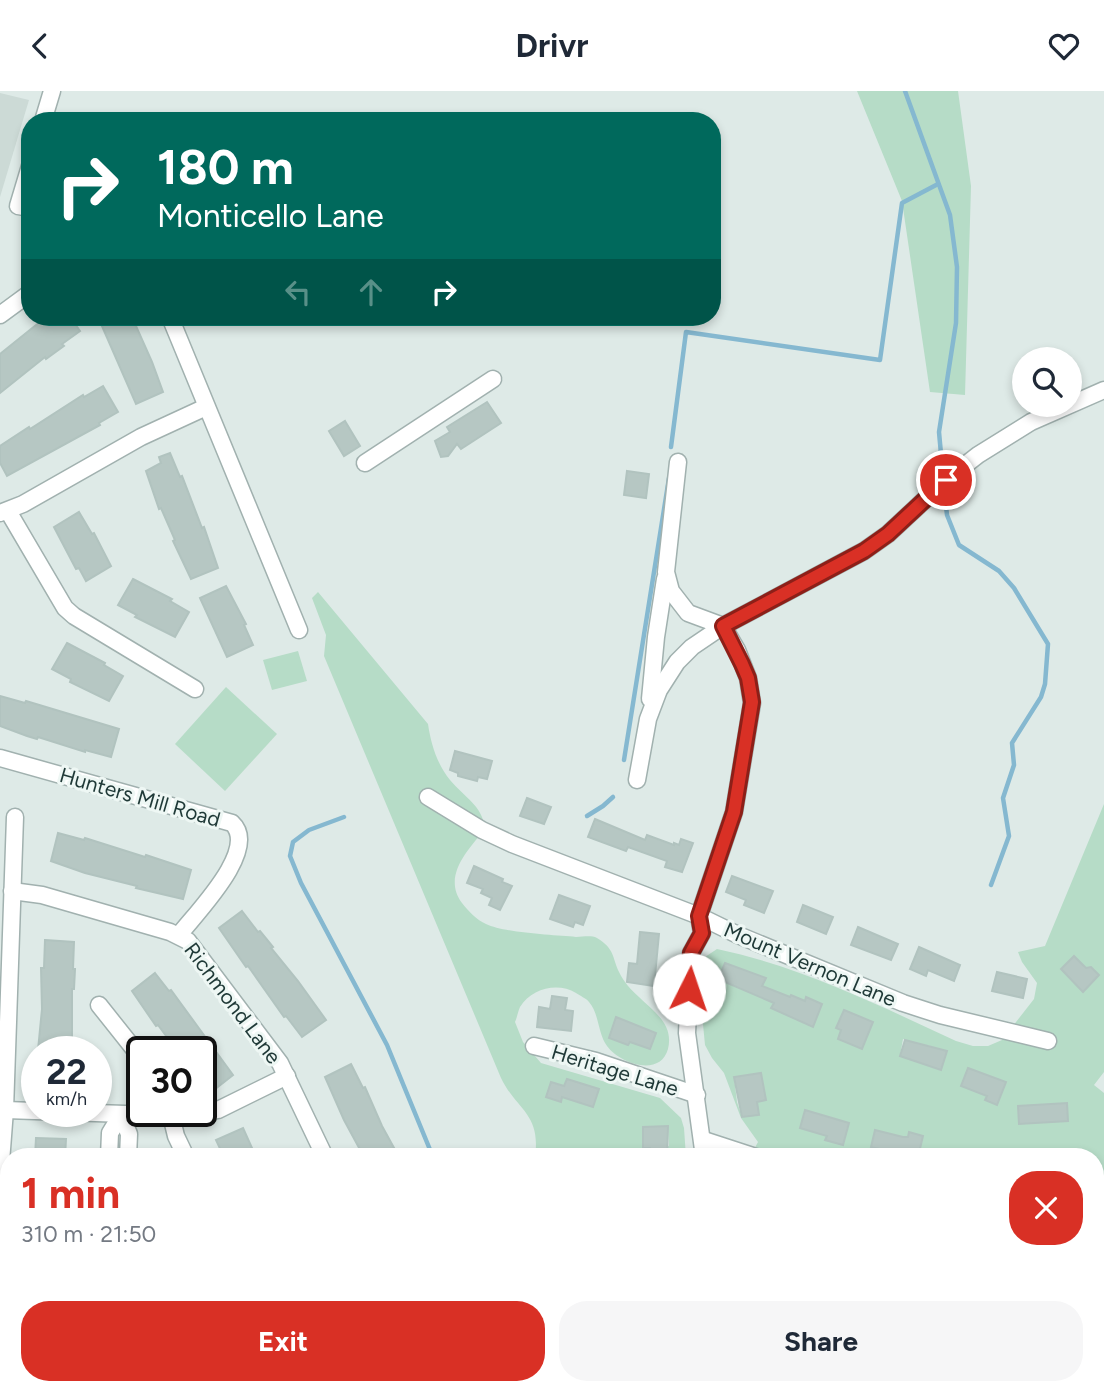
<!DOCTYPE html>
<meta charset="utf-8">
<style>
body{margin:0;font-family:Figtree,sans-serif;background:#f6f6f7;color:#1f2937;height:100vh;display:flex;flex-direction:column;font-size:26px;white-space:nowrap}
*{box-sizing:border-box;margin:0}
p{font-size:23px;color:#747a83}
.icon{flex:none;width:38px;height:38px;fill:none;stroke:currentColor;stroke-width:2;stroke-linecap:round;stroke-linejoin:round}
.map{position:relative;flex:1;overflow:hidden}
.sheet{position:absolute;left:0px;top:1057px;width:1104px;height:247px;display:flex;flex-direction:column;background:#fff;border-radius:28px 28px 0 0;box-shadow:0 4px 10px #0003}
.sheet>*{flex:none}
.top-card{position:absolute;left:21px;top:21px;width:700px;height:214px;border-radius:28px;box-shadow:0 4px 10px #0003;background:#00695c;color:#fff;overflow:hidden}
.buttons{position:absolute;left:1012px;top:256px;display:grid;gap:14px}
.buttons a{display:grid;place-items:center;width:70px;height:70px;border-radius:50%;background:#fff;box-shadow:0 4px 10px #0003;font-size:35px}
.speed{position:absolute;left:21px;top:945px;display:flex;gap:14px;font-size:35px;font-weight:700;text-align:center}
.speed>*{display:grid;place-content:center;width:91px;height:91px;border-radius:50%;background:#fff;box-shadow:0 4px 10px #0003;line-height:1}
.speed small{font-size:18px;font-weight:400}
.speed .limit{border:4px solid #111;border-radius:10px;background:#fff;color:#111}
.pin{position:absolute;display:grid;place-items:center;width:60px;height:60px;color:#fff;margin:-30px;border:4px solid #fff;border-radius:50%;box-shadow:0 2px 7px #0007}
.me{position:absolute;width:77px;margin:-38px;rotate:4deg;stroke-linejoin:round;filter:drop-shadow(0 0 5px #0008)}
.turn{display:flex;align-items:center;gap:24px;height:147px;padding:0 21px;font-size:32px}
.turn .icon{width:91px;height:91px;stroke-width:2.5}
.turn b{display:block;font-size:49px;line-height:60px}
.lanes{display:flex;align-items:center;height:66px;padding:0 21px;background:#0003;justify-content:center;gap:35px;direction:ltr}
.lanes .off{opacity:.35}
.round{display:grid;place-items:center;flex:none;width:74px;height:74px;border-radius:28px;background:#f6f6f7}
.overview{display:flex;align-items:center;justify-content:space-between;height:119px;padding:0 21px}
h1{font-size:42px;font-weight:700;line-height:52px;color:#d93025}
.button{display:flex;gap:14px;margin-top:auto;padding:14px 21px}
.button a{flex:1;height:80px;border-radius:28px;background:#d93025;color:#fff;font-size:28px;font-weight:700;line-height:80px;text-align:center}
.button a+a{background:#f6f6f7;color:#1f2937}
header{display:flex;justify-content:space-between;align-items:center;height:91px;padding:0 21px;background:#fff;font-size:32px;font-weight:700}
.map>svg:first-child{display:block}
.built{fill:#ccdad6}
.green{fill:#b6dcc7;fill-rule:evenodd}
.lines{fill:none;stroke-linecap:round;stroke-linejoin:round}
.stream{stroke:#85b8d0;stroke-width:4.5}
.building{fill:#b6c7c3;stroke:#b1c3bf;stroke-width:2}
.minor-casing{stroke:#a1b1af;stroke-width:19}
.minor{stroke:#fff;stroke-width:16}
.route-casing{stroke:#8d1f18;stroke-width:18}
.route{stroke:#d93025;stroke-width:12}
.labels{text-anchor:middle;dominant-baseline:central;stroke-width:6;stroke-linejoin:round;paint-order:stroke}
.street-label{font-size:21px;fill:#1f3937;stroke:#eef7f4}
</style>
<header><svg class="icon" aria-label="back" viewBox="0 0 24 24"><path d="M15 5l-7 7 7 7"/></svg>Drivr<svg class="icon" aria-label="heart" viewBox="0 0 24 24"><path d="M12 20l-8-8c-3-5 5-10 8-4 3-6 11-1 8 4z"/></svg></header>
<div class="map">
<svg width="1104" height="1303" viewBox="0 0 1104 1303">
<rect width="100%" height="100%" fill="#deeae7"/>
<!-- built -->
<polygon class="built" points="0,2 29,9 0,106"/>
<!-- green -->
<g class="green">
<polygon points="857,0 958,0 971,95 965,304 930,301 902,110"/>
<path d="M 318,501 L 428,633 C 431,653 437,673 450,689 C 464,706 483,715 485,738 C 468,759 442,785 462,812 C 468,820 477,829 486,833 C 505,842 554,844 576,846 C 583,846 591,844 597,847 C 615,858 612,866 619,881 C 624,891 631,899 639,906 C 654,921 674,933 668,958 C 660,987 619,972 607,955 C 598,943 599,922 589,911 C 586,907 580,905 576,902 C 558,891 532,897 520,916 C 518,920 517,927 515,931 L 523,951 L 541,972 L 660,1007 L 681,1027 L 684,1037 L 686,1066 L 667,1066 L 665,1056 L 669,1055 L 668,1035 L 643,1036 L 643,1056 L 650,1057 L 650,1066 L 535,1066 C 541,1022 517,1020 501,987 L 324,565 L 326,544 L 312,507 ZM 617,926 L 656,942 L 650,958 L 630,951 L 628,954 L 609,947 ZM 567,988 L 599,998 L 592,1016 L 562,1006 L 560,1011 L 546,1006 L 551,991 L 564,995 Z"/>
<polygon points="298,560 307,590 272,599 263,569"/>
<polygon points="226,596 277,643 225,700 175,653"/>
<path d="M 1104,713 L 1104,981 L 1094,994 L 1104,1002 L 1104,1122 L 1096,1122 L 1096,1066 L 998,1066 L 998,1063 L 992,1062 L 991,1066 L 918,1066 L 923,1046 L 909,1041 L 908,1046 L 903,1046 L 898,1066 C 885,1066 872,1066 859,1066 C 841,1065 821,1053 805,1066 L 750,1066 L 758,1051 L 741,1027 L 724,982 L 712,967 L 705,954 L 698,881 L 702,868 L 717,858 C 802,876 878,914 956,950 L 973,955 L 988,955 L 1002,949 L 1034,908 L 1037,892 L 1022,871 L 1018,861 L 1045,855 ZM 778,902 L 790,906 L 791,904 L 805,910 L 807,907 L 822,913 L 813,935 L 772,917 ZM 903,948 L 919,953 L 925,958 L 927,954 L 946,960 L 940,979 L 900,965 ZM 968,977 L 1006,991 L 996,1013 L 985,1009 L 989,999 L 962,995 ZM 734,986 L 766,1009 L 757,1011 L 759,1024 L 742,1026 L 737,1011 ZM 805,1019 L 849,1032 L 843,1054 L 826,1049 L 827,1045 L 800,1037 Z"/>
</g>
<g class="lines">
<!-- stream -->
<g class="stream">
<polyline points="905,0 950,124 957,176 956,232 939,341 943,385"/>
<polyline points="671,356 686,241 880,269 902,112 938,93"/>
<polyline points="944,397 947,424 959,454 999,480 1014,497 1048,553 1045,593 1041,606 1012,652 1014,674 1003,707 1009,745 991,794"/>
<polyline points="624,669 669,387"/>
<polyline points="587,725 603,715 613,706"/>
<polyline points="344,726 309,739 293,751 290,765 301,792 387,954 433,1066"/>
</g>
</g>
<!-- building -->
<g class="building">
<polygon points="46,226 70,226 80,240 62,253 64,255 46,268 45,266 0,302 0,263"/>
<polygon points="98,226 132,226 152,271 163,301 136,313"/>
<polygon points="103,295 118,321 99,332 100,334 7,385 0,372 0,355 29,336 30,338 83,304 84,306"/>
<polygon points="487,311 501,332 461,358 457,353 448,365 441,366 435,350 450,341 447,336"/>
<polygon points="345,330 360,355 344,365 329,340"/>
<polygon points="170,362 180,386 182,385 202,437 204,436 218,477 191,488 173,450 175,449 161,417 159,418 146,380 161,372 159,366"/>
<polygon points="627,380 649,383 646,407 624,404"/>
<polygon points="79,421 92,443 94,442 111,475 86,490 79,477 76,478 54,436"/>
<polygon points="133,488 172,508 170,510 189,521 175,546 135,526 137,524 118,514"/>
<polygon points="226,495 246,533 244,534 253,554 227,566 200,507"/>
<polygon points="67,552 105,572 104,574 123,585 109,610 70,591 71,588 52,578"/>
<polygon points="0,605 25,612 26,610 119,638 111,666 85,659 85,661 38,646 37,648 27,645 0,635"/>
<polygon points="455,660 492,670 487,688 478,686 477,690 458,685 458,682 450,679"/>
<polygon points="527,707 551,716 544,733 520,725"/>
<polygon points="595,728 645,749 647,744 674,754 674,752 679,754 681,748 693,752 682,781 665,776 667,770 628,756 626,760 588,746"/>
<polygon points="58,742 84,749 85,747 145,766 146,764 191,779 183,808 136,797 137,795 85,782 51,770"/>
<polygon points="474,775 503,788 502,791 512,795 500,819 489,814 492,807 481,802 483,798 467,792"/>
<polygon points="732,785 773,800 764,822 744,814 746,809 726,801"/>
<polygon points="559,804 590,815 583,834 575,831 573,836 550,828"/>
<polygon points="803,814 833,826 826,843 797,831"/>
<polygon points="242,820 258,841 260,840 273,856 271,857 298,890 326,929 302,946 286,925 284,926 248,875 246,876 219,837"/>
<polygon points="858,836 898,853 891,869 851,854"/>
<polygon points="640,841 659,843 654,895 627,891 629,872 637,873"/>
<polygon points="45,849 74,851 73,878 75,878 74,898 72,898 72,961 38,959 42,918 41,877 44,877"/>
<polygon points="919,856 960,874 954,890 928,879 926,885 910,878"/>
<polygon points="1074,865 1086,877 1091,876 1099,884 1083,901 1061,878"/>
<polygon points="725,872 766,887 762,895 790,906 791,904 805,910 806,906 822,913 813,936 771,917 774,912 718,888"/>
<polygon points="997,881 1027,888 1023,907 992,900"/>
<polygon points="155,882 169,900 171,899 233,984 210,1002 201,990 201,961 178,961 158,934 156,935 132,900"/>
<polygon points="552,905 567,907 565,919 573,920 571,940 537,936 539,916 550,918"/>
<polygon points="844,919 873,931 862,958 838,948 841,939 836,937"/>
<polygon points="616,926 656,942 650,958 630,951 628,954 609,947"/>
<polygon points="905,949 947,960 941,979 900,965"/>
<polygon points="351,973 363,997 365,996 382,1035 399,1066 364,1066 344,1029 325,986"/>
<polygon points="968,977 1006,991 997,1014 985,1009 987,1005 961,995"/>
<polygon points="761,982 766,1009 757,1011 759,1024 742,1026 734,986"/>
<polygon points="567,988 599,998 593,1016 562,1006 561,1011 546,1006 551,991 564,995"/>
<polygon points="1067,1012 1068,1030 1019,1033 1018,1015"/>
<polygon points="805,1019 849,1032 843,1054 825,1049 827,1045 800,1037"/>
<polygon points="668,1035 667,1066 650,1066 650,1057 643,1057 643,1036"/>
<polygon points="243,1037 256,1066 224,1066 216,1049"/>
<polygon points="875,1039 903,1046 908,1046 909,1041 923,1045 918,1066 898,1066 899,1063 871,1056"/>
<polygon points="36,1047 66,1048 65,1066 35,1066"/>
</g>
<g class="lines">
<defs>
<g id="minor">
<polyline points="43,30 52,0"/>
<polyline points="30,75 18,115 30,117"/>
<polyline points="0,224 30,202"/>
<polyline points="170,226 299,539"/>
<polyline points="678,371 666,481 671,500 688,522 723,535"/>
<polyline points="365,372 493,288"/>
<polyline points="8,420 65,517 74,525 195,598"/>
<polyline points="0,422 23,413 141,346 206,316"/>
<polyline points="650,608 656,546 665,488"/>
<path d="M 0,667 L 232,732 C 260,758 196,822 179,844"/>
<polyline points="637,689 648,628 659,599 677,571 692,556 723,535 864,460 888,443 946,389 978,364 1031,331 1104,299"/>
<polyline points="428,706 482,739 512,753 699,825 738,844 903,912 940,924 1048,950"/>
<polyline points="12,800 42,804 170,841 188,850 280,972 325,1066"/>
<polyline points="99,914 142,968"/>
<polyline points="534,955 596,970 697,1004"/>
<polyline points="5,1019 186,1025 218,1019 287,985"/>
<polyline points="170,1020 176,1045 186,1066"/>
<polyline points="121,1024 129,1043 128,1066"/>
<polyline points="704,1049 756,1066"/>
<polyline points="109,1066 110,1042 121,1024"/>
<polyline points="704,1066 687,942 691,862 702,842 699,825 734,721 752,612 748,587 737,559 723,535"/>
<polyline points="0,1084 5,1019 15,726"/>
<polyline points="0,1147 9,1148"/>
<polyline points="1096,1211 1104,1206"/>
<polyline points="0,1254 9,1255"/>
<polyline points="299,1295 314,1301 348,1298"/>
<polyline points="665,1295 669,1303"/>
<polyline points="783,1295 819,1303"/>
<polyline points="109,1303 109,1295"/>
<polyline points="480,1303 481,1295"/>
<polyline points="505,1303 507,1295"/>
<polyline points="899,1303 933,1295"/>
</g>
</defs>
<!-- minor casing -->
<use href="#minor" class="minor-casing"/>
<!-- minor -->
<use href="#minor" class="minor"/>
</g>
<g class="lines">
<defs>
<polyline id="route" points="689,898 691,862 702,842 699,825 734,721 752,611 748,587 742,573 723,535 864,460 888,443 946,389"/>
</defs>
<!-- route casing -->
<use href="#route" class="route-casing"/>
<!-- route -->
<use href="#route" class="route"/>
</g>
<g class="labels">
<!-- street labels -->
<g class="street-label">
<text transform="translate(140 706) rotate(16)">Hunters Mill Road</text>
<text transform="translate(810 873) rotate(23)">Mount Vernon Lane</text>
<text transform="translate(233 912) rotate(53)">Richmond Lane</text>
<text transform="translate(615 979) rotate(17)">Heritage Lane</text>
</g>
</g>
</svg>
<div class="buttons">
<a><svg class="icon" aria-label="search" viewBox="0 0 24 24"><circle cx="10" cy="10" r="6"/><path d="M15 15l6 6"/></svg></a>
</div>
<div class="speed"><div>22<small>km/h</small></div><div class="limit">30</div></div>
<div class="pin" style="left:946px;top:389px;background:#d93025"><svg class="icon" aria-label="arrive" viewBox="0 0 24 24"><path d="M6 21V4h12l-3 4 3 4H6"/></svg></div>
<svg class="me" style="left:689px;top:898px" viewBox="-20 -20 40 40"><circle r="19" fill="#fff"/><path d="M0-13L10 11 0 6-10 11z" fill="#d93025"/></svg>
<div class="top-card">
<div class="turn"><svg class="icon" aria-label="right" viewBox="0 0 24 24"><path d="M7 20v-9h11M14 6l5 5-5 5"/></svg><div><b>180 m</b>Monticello Lane</div></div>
<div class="lanes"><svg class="icon off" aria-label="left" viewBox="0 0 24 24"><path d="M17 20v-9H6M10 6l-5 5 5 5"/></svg><svg class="icon off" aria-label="ahead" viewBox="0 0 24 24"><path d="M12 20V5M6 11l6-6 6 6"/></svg><svg class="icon" aria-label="right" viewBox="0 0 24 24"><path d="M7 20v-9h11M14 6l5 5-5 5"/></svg></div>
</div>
<section class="sheet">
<div class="overview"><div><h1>1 min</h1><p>310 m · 21:50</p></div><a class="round" style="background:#d93025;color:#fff"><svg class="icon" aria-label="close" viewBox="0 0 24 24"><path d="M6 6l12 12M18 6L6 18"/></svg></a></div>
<div class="button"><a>Exit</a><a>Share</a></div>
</section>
</div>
